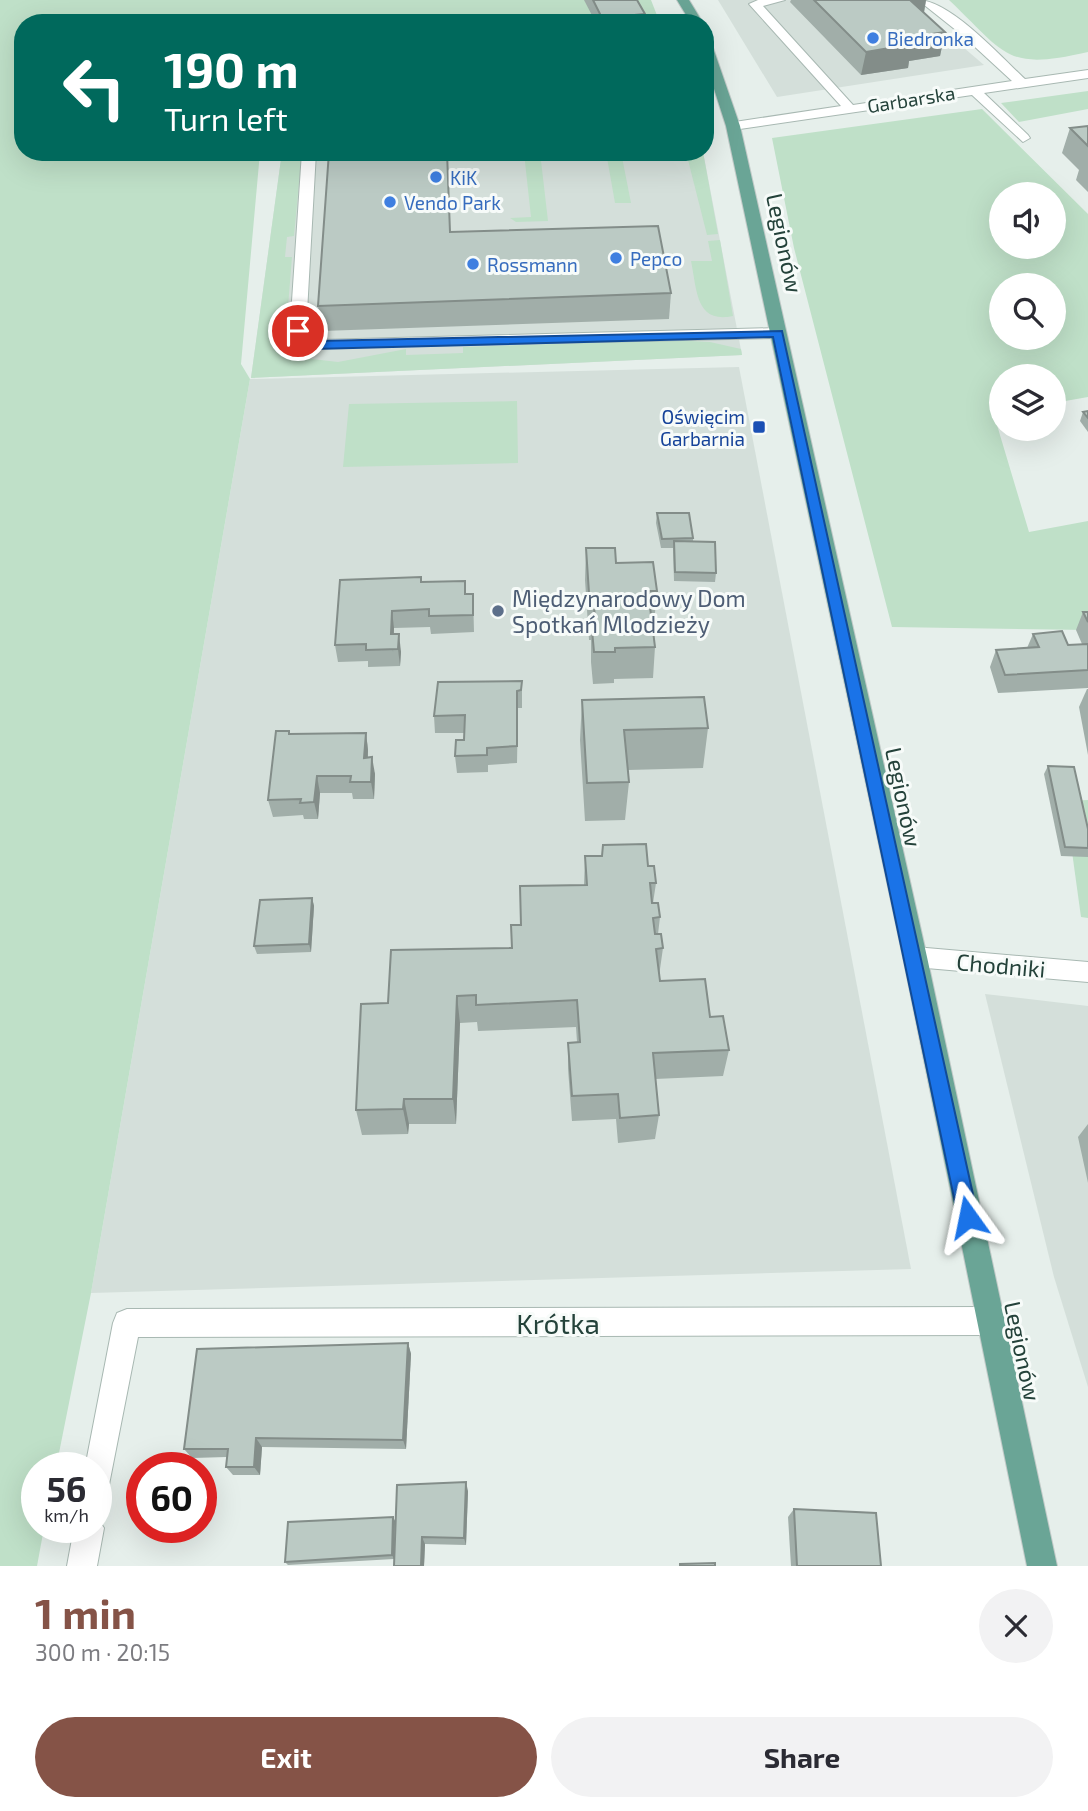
<!DOCTYPE html>
<meta charset="utf-8">
<style>
body{margin:0;font-family:"Exo 2",sans-serif;background:#f2f2f3;color:#2b2b33;height:100vh;display:flex;flex-direction:column;font-size:26px;white-space:nowrap}
*{box-sizing:border-box;margin:0}
p{font-size:23px;color:#7c7c81}
.icon{flex:none;width:38px;height:38px;fill:none;stroke:currentColor;stroke-width:2;stroke-linecap:round;stroke-linejoin:round}
.map{position:relative;height:1566px;overflow:hidden}
.details{display:flex;flex-direction:column;background:#fff;flex:1}
.details>*{flex:none}
.guide{position:absolute;left:14px;top:14px;width:700px;height:147px;border-radius:28px;box-shadow:0 7px 28px #0002;background:#00695c;color:#fff;overflow:hidden}
.controls{position:absolute;left:989px;top:182px;display:grid;gap:14px}
.controls a{display:grid;place-items:center;width:77px;height:77px;border-radius:50%;background:#fff;box-shadow:0 7px 28px #0002;font-size:35px}
.speed{position:absolute;left:21px;top:1452px;display:flex;gap:14px;font-size:35px;font-weight:700;text-align:center}
.speed>*{display:grid;place-content:center;width:91px;height:91px;border-radius:50%;background:#fff;box-shadow:0 7px 28px #0002;line-height:1}
.speed small{font-size:18px;font-weight:400}
.speed .limit{border:10px solid #d22;background:#fff;color:#111}
.pin{position:absolute;display:grid;place-items:center;width:60px;height:60px;color:#fff;margin:-30px;border:4px solid #fff;border-radius:50%;box-shadow:0 2px 7px #0007}
.me{position:absolute;width:77px;margin:-38px;rotate:348deg;stroke-linejoin:round;filter:drop-shadow(0 0 5px #0008)}
.turn{display:flex;align-items:center;gap:24px;height:147px;padding:0 35px;font-size:32px}
.turn .icon{width:91px;height:91px;stroke-width:2.5}
.turn b{display:block;font-size:49px;line-height:60px}
.round{display:grid;place-items:center;flex:none;width:74px;height:74px;border-radius:37px;background:#f2f2f3}
.summary{display:flex;align-items:center;justify-content:space-between;height:119px;padding:0 35px}
h1{font-size:42px;font-weight:700;line-height:52px;color:#855347}
.cta{display:flex;gap:14px;margin-top:auto;padding:14px 35px}
.cta a{flex:1;height:80px;border-radius:42px;background:#855347;color:#fff;font-size:28px;font-weight:700;line-height:80px;text-align:center}
.cta a+a{background:#f2f2f3;color:#2b2b33}
.map>svg:first-child{display:block}
.built{fill:#d4dfda}
.green{fill:#bfe0c8;fill-rule:evenodd}
.lines{fill:none;stroke-linecap:round;stroke-linejoin:round}
.minor-casing{stroke:#a8b8b2;stroke-width:2}
.major-casing{stroke:#c2cac8;stroke-width:2}
.minor{fill:#fff;fill-rule:evenodd}
.major{fill:#6aa596;fill-rule:evenodd}
.wall{fill:#a1aea9}
.shaded-wall{fill:#838d89}
.building{fill:#bbcac4;stroke:#838d89;stroke-width:2}
.route{fill:#1a73e8;stroke:#114b97;stroke-width:2}
.shop-dot{fill:#3f7fe0;stroke:#f7fbf9;stroke-width:2.5}
.transit-dot{fill:#1a4fb4;stroke:#f7fbf9;stroke-width:2.5}
.service-dot{fill:#5c6f8a;stroke:#f7fbf9;stroke-width:2.5}
.labels{text-anchor:middle;dominant-baseline:central;stroke-width:6;stroke-linejoin:round;paint-order:stroke}
.far-shop-label{font-size:19px;fill:#366cbe;stroke:#f7fbf9;text-anchor:start}
.far-street-label{font-size:19px;fill:#24423a;stroke:#f7fbf9}
.far-transit-label{font-size:19px;fill:#164399;stroke:#f7fbf9;text-anchor:end}
.street-label{font-size:23px;fill:#24423a;stroke:#f7fbf9}
.service-label{font-size:23px;fill:#4e5e75;stroke:#f7fbf9;text-anchor:start}
.near-street-label{font-size:28px;fill:#24423a;stroke:#f7fbf9}
</style>
<div class="map">
<svg width="1088" height="1566" viewBox="0 0 1088 1566">
<rect width="100%" height="100%" fill="#e6efeb"/>
<!-- built -->
<g class="built">
<polygon points="718,0 908,0 984,65 777,97"/>
<polygon points="282,152 703,152 742,355 251,378"/>
<polygon points="739,367 911,1269 91,1293 250,379"/>
<polygon points="985,994 1088,1006 1088,1387 1054,1277"/>
</g>
<!-- green -->
<g class="green">
<polygon points="0,0 651,0 660,23 23,23 23,152 260,152 241,364 250,379 91,1293 56,1468 37,1468 37,1528 44,1528 37,1566 0,1566"/>
<path d="M 949,0 L 1088,0 L 1088,52 C 1005,71 1007,55 949,0 Z"/>
<polygon points="1088,91 1088,109 1019,122 1001,103"/>
<path d="M 982,109 L 1088,214 L 1088,397 L 1054,403 L 1054,376 L 1001,376 L 1001,413 L 994,415 L 1029,532 L 1088,521 L 1088,630 L 892,627 L 794,248 L 772,138 ZM 1001,194 L 1054,194 L 1054,247 L 1001,247 ZM 1001,285 L 1054,285 L 1054,338 L 1001,338 Z"/>
<polygon points="282,152 302,152 294,236 287,237 285,257 292,257 288,307 281,332 290,349 312,359 338,362 406,349 406,355 463,353 463,347 671,340 710,342 741,349 742,355 251,378"/>
<polygon points="540,152 548,221 516,222 510,218 531,217 524,153 504,153"/>
<polygon points="606,152 621,152 631,203 615,203"/>
<polygon points="686,152 703,152 718,234 707,235"/>
<path d="M 720,240 L 733,316 C 695,324 697,289 691,261 L 712,261 L 708,241 Z"/>
<polygon points="517,401 518,463 343,467 349,404"/>
<polygon points="1088,800 1088,918 1081,917 1065,801"/>
</g>
<g class="lines">
<defs>
<g id="minor">
<path d="M 758,0 L 785,0 L 763,6 L 853,105 L 1012,81 L 962,35 L 918,0 C 950,0 1001,57 1025,79 L 1088,70 L 1088,78 L 984,93 L 1028,135 L 1030,138 L 1023,142 L 972,95 L 733,130 L 728,129 L 728,123 L 841,106 L 749,4 Z"/>
<polygon points="302,152 316,152 306,330 318,340 778,328 786,333 778,338 308,348 290,331"/>
<polygon points="915,947 1088,962 1088,982 915,967 907,964 903,957 907,950"/>
<polygon points="990,1307 1000,1311 1004,1321 1000,1331 990,1335 138,1337 106,1500 96,1505 96,1468 85,1468 113,1323 117,1313 127,1309"/>
<polygon points="96,1516 104,1528 97,1566 67,1566 74,1528 96,1528"/>
</g>
<g id="major">
<polygon points="677,0 689,0 703,23 691,23"/>
<polygon points="705,38 711,42 740,126 927,957 1057,1566 1027,1566 903,957 726,126 705,61"/>
</g>
</defs>
<!-- minor casing -->
<use href="#minor" class="minor-casing"/>
<!-- major casing -->
<use href="#major" class="major-casing"/>
<!-- minor -->
<use href="#minor" class="minor"/>
<!-- major -->
<use href="#major" class="major"/>
</g>
<!-- wall -->
<g class="wall">
<polygon points="584,0 637,0 645,14 644,23 596,23"/>
<polygon points="791,0 926,0 924,13 945,32 940,56 909,61 908,68 861,75 790,2"/>
<polygon points="1088,126 1088,192 1076,180 1079,170 1062,153 1070,128"/>
<polygon points="450,232 671,293 669,319 322,331 318,306"/>
<polygon points="1088,411 1088,432 1080,421 1083,412"/>
<polygon points="657,513 693,538 693,541 716,573 715,582 674,581 673,548 661,548 656,523"/>
<polygon points="586,548 616,563 657,591 654,623 652,623 655,647 653,678 614,679 614,683 593,684 591,662 591,640 589,640 585,580"/>
<polygon points="421,577 422,582 465,581 466,594 473,594 474,632 431,634 430,627 394,628 394,634 401,652 400,666 368,667 368,661 338,662 335,645"/>
<polygon points="1083,612 1088,612 1088,688 998,693 990,667 996,650 1027,648 1033,634 1068,645 1082,644 1076,630"/>
<polygon points="522,681 522,708 518,708 517,763 488,765 488,772 457,773 455,756 464,740 464,733 435,733 434,716"/>
<polygon points="1087,689 1088,689 1088,755 1079,707"/>
<polygon points="582,700 708,728 703,768 628,770 629,782 625,820 585,821 580,740"/>
<polygon points="289,731 290,734 366,733 368,750 368,758 375,774 374,799 353,799 352,793 320,793 318,819 304,819 303,815 273,817 268,800"/>
<polygon points="1048,766 1088,829 1088,857 1061,856 1044,774"/>
<polygon points="585,856 648,866 656,883 653,903 660,917 658,934 663,948 659,976 660,981 710,1017 729,1050 723,1076 655,1079 659,1115 655,1139 618,1143 616,1119 572,1121 568,1069 568,1043 577,1042 576,1027 478,1031 477,1022 460,1023 456,1124 409,1124 408,1134 362,1135 356,1110 388,1003 512,948 521,925 584,885"/>
<polygon points="312,898 314,906 311,952 257,954 254,946"/>
<polygon points="1088,1124 1088,1183 1078,1137"/>
<polygon points="408,1343 411,1354 406,1449 262,1447 260,1475 233,1475 226,1467 227,1457 192,1458 184,1449"/>
<polygon points="468,1491 466,1545 425,1544 424,1566 394,1566 394,1559 288,1565 285,1562 393,1517 395,1521 394,1552"/>
<polygon points="794,1509 881,1566 791,1566 788,1517"/>
</g>
<!-- shaded-wall -->
<g class="shaded-wall">
<polygon points="906,0 926,0 923,17"/>
<polygon points="645,14 644,23 602,23 602,18"/>
<polygon points="945,32 940,56 909,61 908,68 861,75 866,52 906,38"/>
<polygon points="392,611 394,628 393,652 391,634"/>
<polygon points="399,634 401,652 400,666 398,649"/>
<polygon points="366,733 368,750 367,775 364,758"/>
<polygon points="372,757 375,774 374,799 371,782"/>
<polygon points="317,776 320,793 318,819 314,802"/>
<polygon points="312,898 314,906 311,952 309,944"/>
<polygon points="457,996 460,1023 456,1124 453,1099"/>
<polygon points="404,1099 409,1124 408,1134 403,1109"/>
<polygon points="408,1343 411,1354 406,1449 403,1440"/>
<polygon points="256,1438 262,1447 260,1475 254,1467"/>
<polygon points="466,1482 468,1491 466,1545 464,1538"/>
<polygon points="393,1517 395,1521 394,1559 392,1555"/>
<polygon points="422,1537 425,1544 424,1566 421,1566"/>
</g>
<!-- building -->
<g class="building">
<polygon points="593,0 637,0 645,14 602,18"/>
<polygon points="814,0 910,0 945,32 906,38 913,44 866,52"/>
<polygon points="1088,126 1088,146 1070,128"/>
<polygon points="329,152 447,152 450,232 658,226 671,293 318,306"/>
<polygon points="1088,411 1088,418 1083,412"/>
<polygon points="657,513 689,513 693,538 662,539"/>
<polygon points="674,541 715,542 716,573 675,572"/>
<polygon points="586,548 615,548 616,563 653,562 657,591 648,591 655,647 615,648 615,652 594,652 592,630 597,630 594,608 590,608"/>
<polygon points="421,577 421,582 465,581 465,594 473,594 473,615 429,616 429,609 392,611 391,634 399,634 398,649 366,650 366,644 335,645 340,580"/>
<polygon points="1083,612 1088,612 1088,622"/>
<polygon points="1062,631 1068,645 1088,644 1088,670 1005,675 996,650 1039,647 1033,634"/>
<polygon points="522,681 521,690 517,691 517,746 487,748 487,755 455,756 456,740 464,740 465,715 434,716 438,682"/>
<polygon points="704,697 708,728 624,730 629,782 587,783 582,700"/>
<polygon points="276,731 289,731 289,734 366,733 364,758 372,757 371,782 350,782 351,776 317,776 314,802 300,803 301,799 268,800"/>
<polygon points="1048,766 1074,767 1088,829 1088,848 1065,847"/>
<polygon points="646,844 648,866 654,866 656,883 650,883 652,903 658,903 660,917 653,918 655,934 661,934 663,948 656,949 660,981 705,979 710,1017 723,1016 729,1050 653,1053 659,1115 620,1118 618,1094 572,1096 568,1043 580,1042 577,1000 476,1005 476,995 457,996 453,1099 404,1099 403,1109 356,1110 361,1004 388,1003 391,950 512,948 511,925 521,925 520,886 587,885 585,856 602,856 603,845"/>
<polygon points="312,898 309,944 254,946 260,900"/>
<polygon points="408,1343 403,1440 256,1438 254,1467 226,1467 228,1449 184,1449 197,1349"/>
<polygon points="466,1482 464,1538 422,1537 421,1566 394,1566 397,1485"/>
<polygon points="794,1509 876,1513 881,1566 797,1566"/>
<polygon points="393,1517 392,1555 285,1562 288,1522"/>
<polygon points="715,1563 715,1566 680,1566 680,1564"/>
</g>
<!-- route -->
<polygon class="route" points="294,328 302,328 317,341 782,331 978,1217 975,1224 968,1227 961,1224 958,1217 773,337 314,349 294,333"/>
<!-- markers -->
<g class="shop-dot">
<circle cx="873" cy="38" r="7"/>
<circle cx="436" cy="177" r="7"/>
<circle cx="390" cy="202" r="7"/>
<circle cx="616" cy="258" r="7"/>
<circle cx="473" cy="264" r="7"/>
</g>
<rect class="transit-dot" x="752" y="420" width="14" height="14" rx="3.5"/>
<circle class="service-dot" cx="498" cy="611" r="7"/>
<g class="labels">
<!-- far-shop labels -->
<g class="far-shop-label">
<text x="887" y="38">Biedronka</text>
<text x="450" y="177">KiK</text>
<text x="404" y="202">Vendo Park</text>
<text x="630" y="258">Pepco</text>
<text x="487" y="264">Rossmann</text>
</g>
<!-- far-street labels -->
<g class="far-street-label">
<text transform="translate(911 99) rotate(-9)">Garbarska</text>
</g>
<!-- far-transit labels -->
<g class="far-transit-label">
<text x="745" y="416">Oświęcim<tspan x="745" dy="22">Garbarnia</tspan></text>
</g>
<!-- street labels -->
<g class="street-label">
<text transform="translate(785 243) rotate(78)">Legionów</text>
<text transform="translate(904 797) rotate(78)">Legionów</text>
<text transform="translate(1001 965) rotate(5)">Chodniki</text>
<text transform="translate(1023 1351) rotate(78)">Legionów</text>
</g>
<!-- service labels -->
<g class="service-label">
<text x="512" y="598">Międzynarodowy Dom<tspan x="512" dy="26">Spotkań Mlodzieży</tspan></text>
</g>
<!-- near-street labels -->
<g class="near-street-label">
<text x="558" y="1323">Krótka</text>
</g>
</g>
</svg>
<div class="controls">
<a><svg class="icon" aria-label="sound" viewBox="0 0 24 24"><path d="M4 9h4l5-4v14l-5-4H4zM17 9q2 3 0 6"/></svg></a>
<a><svg class="icon" aria-label="search" viewBox="0 0 24 24"><circle cx="10" cy="10" r="6"/><path d="M15 15l6 6"/></svg></a>
<a><svg class="icon" aria-label="layers" viewBox="0 0 24 24"><path d="M12 4l9 5-9 5-9-5zM3 14l9 5 9-5"/></svg></a>
</div>
<div class="speed"><div>56<small>km/h</small></div><div class="limit">60</div></div>
<div class="pin" style="left:298px;top:331px;background:#d93025"><svg class="icon" aria-label="arrive" viewBox="0 0 24 24"><path d="M6 21V4h12l-3 4 3 4H6"/></svg></div>
<svg class="me" style="left:968px;top:1217px" viewBox="-20 -20 40 40"><path d="M0-17L14 15 0 8-14 15z" fill="#1a73e8" stroke="#fff" stroke-width="4"/></svg>
<div class="guide">
<div class="turn"><svg class="icon" aria-label="left" viewBox="0 0 24 24"><path d="M17 20v-9H6M10 6l-5 5 5 5"/></svg><div><b>190 m</b>Turn left</div></div>
</div>
</div>
<section class="details">
<div class="summary"><div><h1>1 min</h1><p>300 m · 20:15</p></div><a class="round"><svg class="icon" aria-label="close" viewBox="0 0 24 24"><path d="M6 6l12 12M18 6L6 18"/></svg></a></div>
<div class="cta"><a>Exit</a><a>Share</a></div>
</section>
